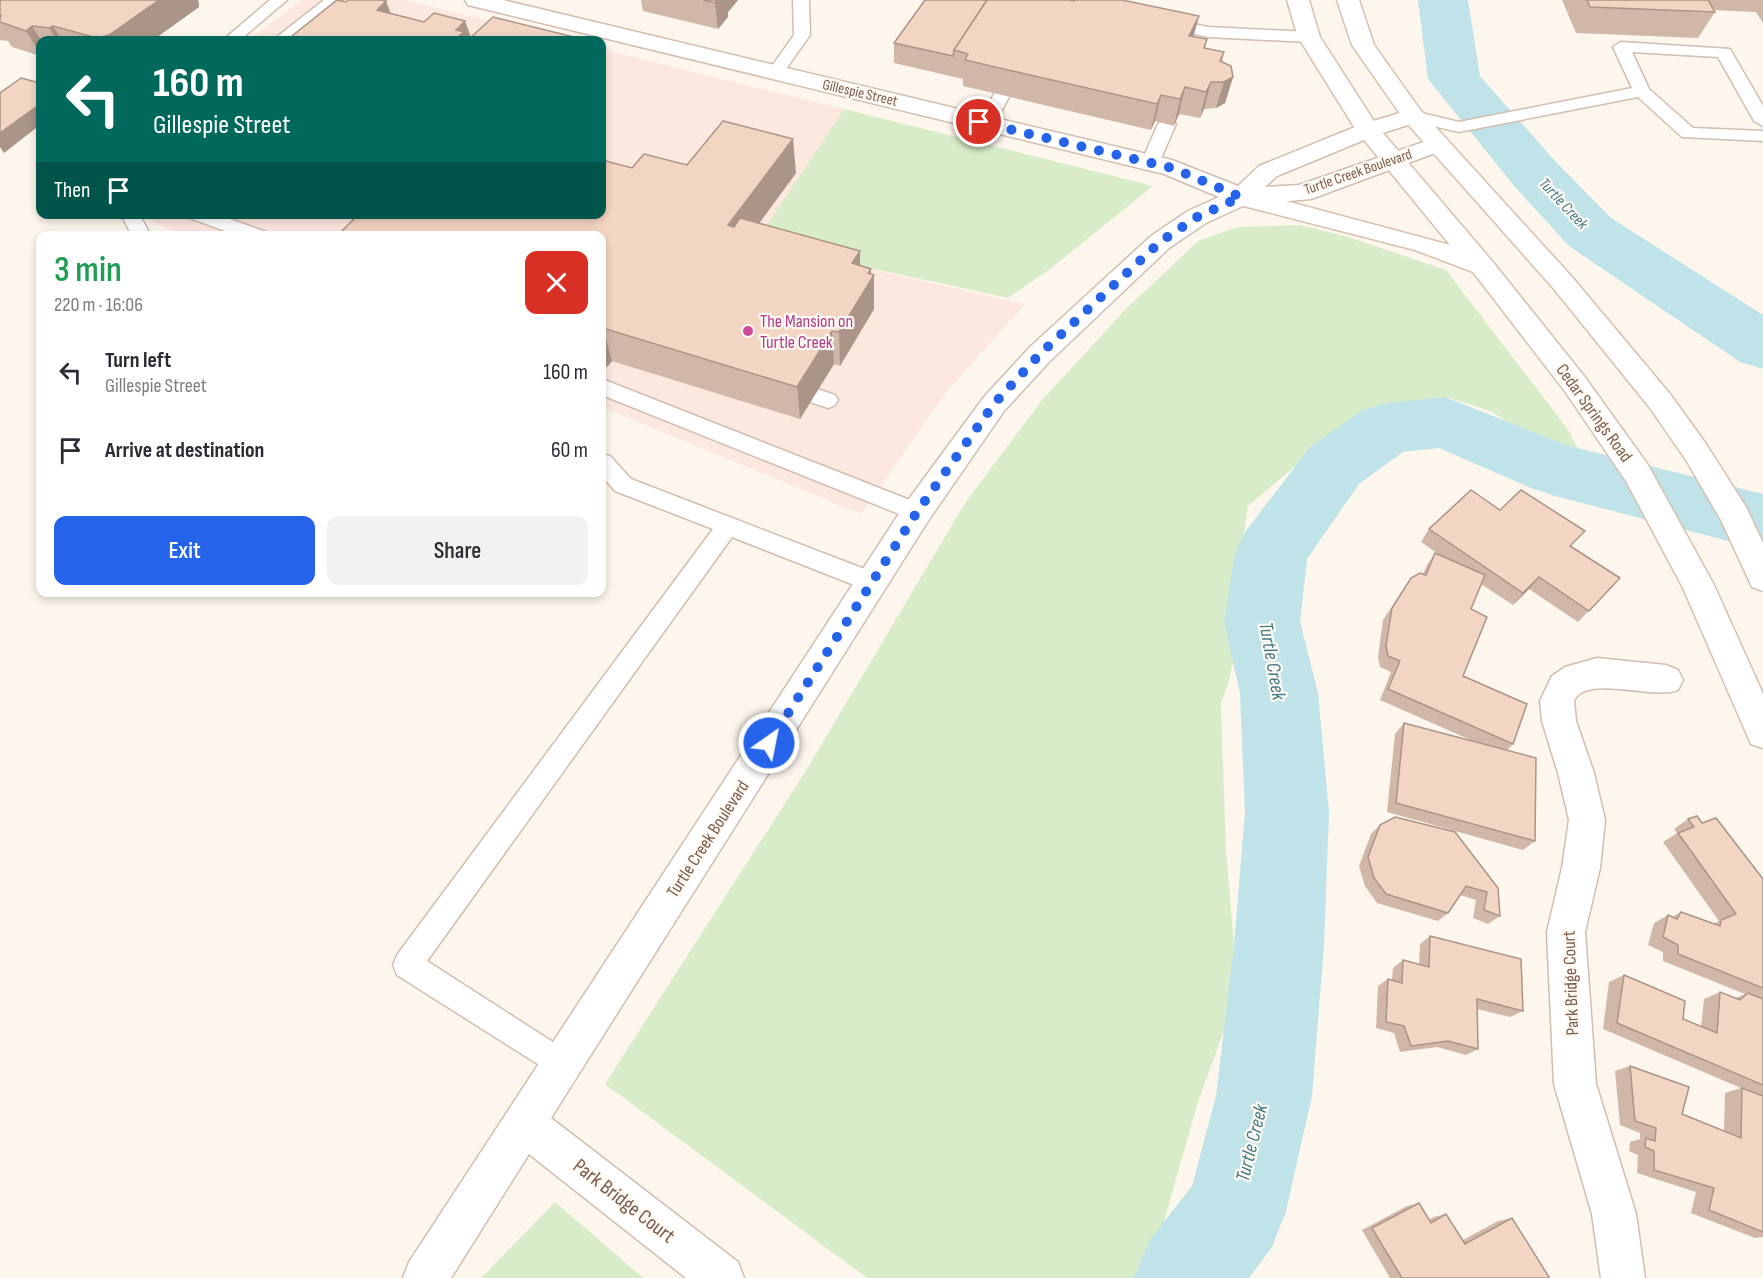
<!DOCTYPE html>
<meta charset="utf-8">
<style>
body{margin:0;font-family:"Sofia Sans Condensed",sans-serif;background:#f2f2f3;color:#2b2b33;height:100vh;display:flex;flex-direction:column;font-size:22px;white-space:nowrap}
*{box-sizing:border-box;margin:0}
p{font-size:20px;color:#7c7c81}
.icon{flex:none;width:33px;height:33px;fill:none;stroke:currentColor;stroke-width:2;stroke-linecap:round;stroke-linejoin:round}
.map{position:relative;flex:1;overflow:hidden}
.drawer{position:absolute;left:36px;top:231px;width:570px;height:366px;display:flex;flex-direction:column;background:#fff;border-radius:12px;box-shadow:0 3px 9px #0003}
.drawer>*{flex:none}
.banner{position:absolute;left:36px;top:36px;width:570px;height:183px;border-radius:12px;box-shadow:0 3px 9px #0003;background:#00695c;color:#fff;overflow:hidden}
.pin{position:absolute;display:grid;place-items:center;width:51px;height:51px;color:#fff;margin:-26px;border:3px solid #fff;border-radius:50%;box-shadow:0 2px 6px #0007}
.me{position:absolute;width:66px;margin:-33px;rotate:33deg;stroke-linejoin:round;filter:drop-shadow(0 0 4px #0008)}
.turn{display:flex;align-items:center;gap:21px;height:126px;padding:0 18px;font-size:27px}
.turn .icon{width:78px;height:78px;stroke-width:2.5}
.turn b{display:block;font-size:42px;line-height:51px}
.then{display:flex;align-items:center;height:57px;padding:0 18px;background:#0003;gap:12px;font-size:22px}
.round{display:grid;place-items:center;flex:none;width:63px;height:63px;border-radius:12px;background:#f2f2f3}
.overview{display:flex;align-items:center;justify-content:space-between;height:102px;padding:0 18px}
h1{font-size:36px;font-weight:600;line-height:45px;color:#1e9e55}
.button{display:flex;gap:12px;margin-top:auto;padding:12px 18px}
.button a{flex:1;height:69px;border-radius:12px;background:#2563eb;color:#fff;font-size:24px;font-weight:600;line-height:69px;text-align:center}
.button a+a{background:#f2f2f3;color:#2b2b33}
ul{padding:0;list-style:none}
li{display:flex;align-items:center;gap:18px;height:78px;padding:0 18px}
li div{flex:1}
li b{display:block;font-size:22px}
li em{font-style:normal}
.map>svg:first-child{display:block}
.commercial{fill:#fde8e0}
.green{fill:#d8ecc9}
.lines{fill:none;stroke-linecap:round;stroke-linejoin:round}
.river{fill:#bfe3e8;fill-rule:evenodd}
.lane-casing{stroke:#d1beb0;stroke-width:3}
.street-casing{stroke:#d1beb0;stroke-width:3}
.secondary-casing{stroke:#d6c0b0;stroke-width:3}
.lane{fill:#fff;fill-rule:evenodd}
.street{fill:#fff;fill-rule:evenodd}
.secondary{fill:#fff;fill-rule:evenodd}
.wall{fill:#d1b7a8}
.shaded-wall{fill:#aa9588}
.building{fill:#f3d5c3;stroke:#aa9588;stroke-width:1.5}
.route{stroke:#2563eb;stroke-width:10;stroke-dasharray:0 18}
.hotel-dot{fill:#d1479c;stroke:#fffaf3;stroke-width:2}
.labels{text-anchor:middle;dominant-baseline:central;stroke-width:4.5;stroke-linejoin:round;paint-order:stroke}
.far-street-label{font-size:15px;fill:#7a5c4d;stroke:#fffaf3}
.far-water-label{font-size:16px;font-style:italic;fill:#437c86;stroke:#fffaf3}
.hotel-label{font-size:18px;fill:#b23c85;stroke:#fffaf3;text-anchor:start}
.street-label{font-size:18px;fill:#7a5c4d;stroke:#fffaf3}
.water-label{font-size:20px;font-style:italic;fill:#437c86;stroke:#fffaf3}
.near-street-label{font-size:21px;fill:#7a5c4d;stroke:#fffaf3}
</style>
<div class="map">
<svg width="1763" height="1278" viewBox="0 0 1763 1278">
<rect width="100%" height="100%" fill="#fdf6ec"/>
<!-- commercial -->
<g class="commercial">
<polygon points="302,0 405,0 568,40 248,40"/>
<polygon points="602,49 844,109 756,243 1025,304 947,391 861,514 602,407 602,236 185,236 157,224 145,215 602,214"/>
</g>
<!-- green -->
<g class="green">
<polygon points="844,109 1153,186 1050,269 1008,298 755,243"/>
<polygon points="1301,225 1348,237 1446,270 1569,431 1589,471 1490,411 1447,397 1330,437 1248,506 1241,552 1241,627 1228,684 1221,703 1226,850 1238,992 1198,1102 1157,1246 1135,1278 867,1278 605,1084 807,769 965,503 1042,400 1125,310 1198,241 1238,227"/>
<polygon points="555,1202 643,1278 481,1278"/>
</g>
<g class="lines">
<!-- river -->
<g class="river">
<polygon points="1418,0 1468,0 1480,76 1555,161 1611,218 1763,315 1763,369 1740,362 1569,246 1515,187 1428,79"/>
<polygon points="1445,397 1569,446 1763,494 1763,550 1555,496 1531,488 1439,448 1403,452 1359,484 1307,559 1300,622 1318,693 1329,812 1324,945 1312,1096 1286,1211 1272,1247 1249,1278 1134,1278 1149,1241 1192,1186 1216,1096 1234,945 1245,812 1240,693 1224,622 1235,553 1245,532 1311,446 1363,410 1387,403"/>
</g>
<defs>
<g id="lane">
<polygon points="270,0 287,0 240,40 223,40"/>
<polygon points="324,0 342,0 290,40 273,40"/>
<polygon points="793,0 809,0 810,35 781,76 769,76 767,73 794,35"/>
<polygon points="1165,18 1208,27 1309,32 1317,37 1309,42 1208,37 1159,26 1157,23 1159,20"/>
<polygon points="1621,42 1730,49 1763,106 1763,126 1754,121 1718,57 1632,52 1649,89 1693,128 1763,131 1763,141 1682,137 1638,97 1459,132 1407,120 1404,116 1413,111 1459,122 1632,88 1613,47"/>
<polygon points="1002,90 1010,95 995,123 992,127 980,127 977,123 996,91"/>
<polygon points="1167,119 1176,124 1159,163 1156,167 1144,167 1141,163 1158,124"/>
<polygon points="121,214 139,214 151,236 132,236"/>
<polygon points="187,214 216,214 266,232 268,236 239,236 190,218"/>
<polygon points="602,379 925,506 928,512 925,518 917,521 909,518 602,395"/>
<polygon points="814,388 835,395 838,400 835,405 828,408 807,401 804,396 807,391"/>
<polygon points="602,454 610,456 631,479 880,575 884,582 880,589 872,592 732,537 427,961 573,1055 578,1065 573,1075 563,1080 397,975 393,965 397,955 713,529 615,491 602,476"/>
</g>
<g id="street">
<polygon points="465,0 503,0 1172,160 1238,186 1259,166 1360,125 1413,109 1421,111 1425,116 1421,121 1376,135 1277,176 1265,187 1299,185 1438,137 1446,139 1450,144 1446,149 1311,199 1245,205 1206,223 1169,248 1050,361 1004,411 928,521 551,1118 738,1262 744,1278 686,1278 529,1154 451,1278 403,1278 409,1262 906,503 984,397 1030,347 1151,236 1188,211 1219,197 1164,174 468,5"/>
<path d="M 1597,658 L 1666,665 L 1678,670 L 1683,680 L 1678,690 C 1652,700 1586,674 1574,701 L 1576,721 L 1594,773 L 1605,820 L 1600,868 L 1585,932 L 1596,1084 L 1636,1214 L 1645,1278 L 1601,1278 L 1592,1214 L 1554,1084 L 1547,932 L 1562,868 L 1569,820 L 1558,773 L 1542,721 L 1540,701 L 1552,676 L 1565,667 Z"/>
</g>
<g id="secondary">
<polygon points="1287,0 1309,0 1320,37 1377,126 1492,261 1584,376 1648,465 1714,585 1763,694 1763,748 1751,744 1683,588 1626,481 1564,390 1473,272 1415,250 1232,203 1229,197 1232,191 1241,189 1450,245 1356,130 1298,37"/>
<polygon points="1337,0 1359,0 1374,45 1421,111 1572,277 1670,394 1706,444 1746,507 1763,543 1763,591 1752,587 1721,520 1686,460 1650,408 1554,289 1405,121 1352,45"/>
</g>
</defs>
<!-- lane casing -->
<use href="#lane" class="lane-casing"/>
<!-- street casing -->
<use href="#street" class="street-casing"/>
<!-- secondary casing -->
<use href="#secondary" class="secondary-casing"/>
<!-- lane -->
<use href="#lane" class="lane"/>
<!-- street -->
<use href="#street" class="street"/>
<!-- secondary -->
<use href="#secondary" class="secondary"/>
</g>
<!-- wall -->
<g class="wall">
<polygon points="0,0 199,1 199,7 153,40 40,40 40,56 12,47 8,41 0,40"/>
<polygon points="641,0 738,0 728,12 728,17 718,29 643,11"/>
<polygon points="1562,0 1763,0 1763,23 1756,12 1713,10 1715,12 1698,38 1576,33"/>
<polygon points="1194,36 1207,39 1205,48 1224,52 1222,62 1233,77 1225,103 1216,108 1204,109 1200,118 1179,114 1174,126 1155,121 1151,130 963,86 963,79 894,63 894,43"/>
<polygon points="687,165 796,173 759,223 860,266 871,274 874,309 840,366 834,364 800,419 612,361 607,367 602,365 602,236 344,236 342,231 632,168"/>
<polygon points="1500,510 1571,546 1620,578 1578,622 1529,589 1513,605 1481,584 1471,609 1463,676 1513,744 1507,750 1535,841 1523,850 1387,812 1395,734 1404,723 1473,741 1380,700 1391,672 1380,667 1378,657 1383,620 1411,578 1423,574 1427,565 1435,553 1441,556 1421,542 1429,529"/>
<polygon points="1688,819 1702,823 1763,879 1763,1237 1755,1238 1691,1213 1696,1192 1637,1173 1638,1155 1629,1151 1630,1142 1640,1139 1640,1133 1620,1125 1615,1071 1630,1066 1682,1114 1724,1131 1725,1093 1741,1088 1603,1029 1609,982 1624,975 1683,1019 1701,1027 1704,999 1720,992 1736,998 1745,994 1663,961 1663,952 1648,945 1654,923 1668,915 1672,917 1681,912 1713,924 1719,921 1663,842 1677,833 1674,829"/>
<polygon points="1380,825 1455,832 1500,916 1488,924 1473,918 1476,900 1460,895 1448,913 1438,921 1377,903 1365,886 1359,866 1371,834"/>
<polygon points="1430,936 1523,1011 1510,1017 1477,1009 1478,1049 1466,1055 1437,1047 1400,1052 1394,1033 1376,1028 1378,986 1388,979 1392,980 1393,968 1403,960 1419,965 1420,944"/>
<polygon points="1419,1203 1429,1220 1434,1217 1446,1214 1463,1240 1498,1221 1512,1218 1547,1278 1390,1278 1362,1230 1407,1206"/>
</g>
<!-- shaded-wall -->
<g class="shaded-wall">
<polygon points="159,0 198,0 199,7 153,40 98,40 97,38"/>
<polygon points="717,0 738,0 728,12 728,17 718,29 715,3"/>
<polygon points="386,1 396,27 377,10"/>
<polygon points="1199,16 1192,42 1189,36"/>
<polygon points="465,21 472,40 454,40 456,30"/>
<polygon points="32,26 41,40 40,40 40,53 26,31"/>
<polygon points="53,26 62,40 57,40 49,28"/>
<polygon points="1233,77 1225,103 1216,108 1224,82"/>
<polygon points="1211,82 1204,109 1200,118 1206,92"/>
<polygon points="1185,87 1179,114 1174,126 1180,99"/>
<polygon points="1161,95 1155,121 1151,130 1157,104"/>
<polygon points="40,104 40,125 4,153 0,147 0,133"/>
<polygon points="793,139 796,173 733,259 728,225"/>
<polygon points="860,251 860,285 852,263"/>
<polygon points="871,269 871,281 874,275 874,309 840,366 839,332"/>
<polygon points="603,328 612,361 607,367 602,348 602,329"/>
<polygon points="832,331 834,364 800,419 797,387"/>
<polygon points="1539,577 1529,589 1513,605 1523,593"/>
</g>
<!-- building -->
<g class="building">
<polygon points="0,0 159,0 109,35 97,38 53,26 49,28 32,26 26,31 0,22 0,17 1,16 0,16"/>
<polygon points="337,0 346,2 348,0 381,0 386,1 377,10 424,22 434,13 465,21 456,30 464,32 454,40 287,40"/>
<polygon points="703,0 717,0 715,3"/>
<polygon points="925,0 987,0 954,50 953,56 894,43"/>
<polygon points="987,0 1069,0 1074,1 1075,0 1122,0 1199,16 1189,36 1207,39 1204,48 1224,52 1220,61 1231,66 1233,77 1224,82 1211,82 1206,92 1185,87 1180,99 1161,95 1157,104 965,60 968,54 954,50"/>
<polygon points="1587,0 1708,0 1715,12 1590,7"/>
<polygon points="493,17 578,38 575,40 459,40 461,39 468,40"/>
<polygon points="21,78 40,83 40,104 0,133 0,93"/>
<polygon points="723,121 793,139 728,225 734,227 740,218 860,251 852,263 871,269 868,273 874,275 839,332 832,331 797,387 603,328 602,329 602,236 354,236 342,231 359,214 602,214 602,160 632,168 644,154 687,165"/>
<polygon points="1471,490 1500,510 1521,490 1585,531 1570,546 1620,578 1589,611 1539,577 1523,593 1429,529"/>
<polygon points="1435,553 1485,575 1471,609 1487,617 1463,676 1527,704 1513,744 1388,689 1400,661 1388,656 1386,646 1392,608 1411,578 1420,573 1426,575"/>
<polygon points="1404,723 1536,758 1535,841 1396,803"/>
<polygon points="1697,816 1702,823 1716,818 1763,879 1763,988 1678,954 1678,945 1663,937 1668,915 1677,919 1681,912 1720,926 1721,920 1736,914 1678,833 1694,827 1688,819"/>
<polygon points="1395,817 1455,832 1498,888 1500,916 1484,910 1487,892 1466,886 1448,913 1386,894 1374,878 1368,857 1380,825"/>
<polygon points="1430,936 1521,959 1523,1011 1477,999 1478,1049 1448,1041 1411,1046 1404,1026 1386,1022 1388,979 1402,983 1403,960 1429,967"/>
<polygon points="1624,975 1685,1001 1683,1019 1717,1033 1720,992 1740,1000 1748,993 1763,999 1763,1085 1617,1023"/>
<polygon points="1630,1066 1689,1087 1682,1114 1741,1138 1742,1088 1763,1096 1763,1232 1709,1210 1714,1188 1654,1170 1654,1151 1645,1147 1646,1138 1655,1141 1656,1128 1635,1121"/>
<polygon points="1419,1203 1431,1223 1446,1214 1465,1244 1512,1218 1549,1277 1547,1278 1402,1278 1372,1228"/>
</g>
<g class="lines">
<!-- route -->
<polyline class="route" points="769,743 917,512 994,404 1040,354 1160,242 1197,217 1241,197 1172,168 979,122"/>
</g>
<!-- markers -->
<circle class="hotel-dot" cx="748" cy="331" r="6"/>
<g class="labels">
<!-- far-street labels -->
<g class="far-street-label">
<text transform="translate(860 93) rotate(13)">Gillespie Street</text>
<text transform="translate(1358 172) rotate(-19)">Turtle Creek Boulevard</text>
</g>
<!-- far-water labels -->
<g class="far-water-label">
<text transform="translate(1563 204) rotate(47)">Turtle Creek</text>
</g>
<!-- hotel labels -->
<g class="hotel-label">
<text x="760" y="321">The Mansion on<tspan x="760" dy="21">Turtle Creek</tspan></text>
</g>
<!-- street labels -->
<g class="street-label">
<text transform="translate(1594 413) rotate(54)">Cedar Springs Road</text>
<text transform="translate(708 839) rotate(-57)">Turtle Creek Boulevard</text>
<text transform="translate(1571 983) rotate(-92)">Park Bridge Court</text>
</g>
<!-- water labels -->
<g class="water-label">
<text transform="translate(1272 661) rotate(80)">Turtle Creek</text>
<text transform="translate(1252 1143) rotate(-76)">Turtle Creek</text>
</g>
<!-- near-street labels -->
<g class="near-street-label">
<text transform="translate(624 1201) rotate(38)">Park Bridge Court</text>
</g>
</g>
</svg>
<div class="pin" style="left:979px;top:122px;background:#d93025"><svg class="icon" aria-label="arrive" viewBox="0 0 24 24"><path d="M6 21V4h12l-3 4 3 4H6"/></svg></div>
<svg class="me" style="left:769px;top:743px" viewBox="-20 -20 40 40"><circle r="17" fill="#2563eb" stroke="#fff" stroke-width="3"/><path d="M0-11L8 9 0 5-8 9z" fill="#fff"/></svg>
<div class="banner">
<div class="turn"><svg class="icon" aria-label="left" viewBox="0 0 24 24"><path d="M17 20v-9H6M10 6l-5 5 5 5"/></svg><div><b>160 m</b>Gillespie Street</div></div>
<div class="then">Then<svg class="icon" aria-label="arrive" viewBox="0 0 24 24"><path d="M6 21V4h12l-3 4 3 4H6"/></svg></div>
</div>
<section class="drawer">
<div class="overview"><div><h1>3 min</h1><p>220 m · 16:06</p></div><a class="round" style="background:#d93025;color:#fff"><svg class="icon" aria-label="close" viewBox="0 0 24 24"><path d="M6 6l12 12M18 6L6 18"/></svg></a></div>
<ul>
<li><svg class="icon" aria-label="left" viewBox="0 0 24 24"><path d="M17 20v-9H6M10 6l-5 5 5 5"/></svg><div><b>Turn left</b><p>Gillespie Street</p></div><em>160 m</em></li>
<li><svg class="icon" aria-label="arrive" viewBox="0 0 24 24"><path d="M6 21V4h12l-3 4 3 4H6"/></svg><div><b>Arrive at destination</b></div><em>60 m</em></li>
</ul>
<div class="button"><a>Exit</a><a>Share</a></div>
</section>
</div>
